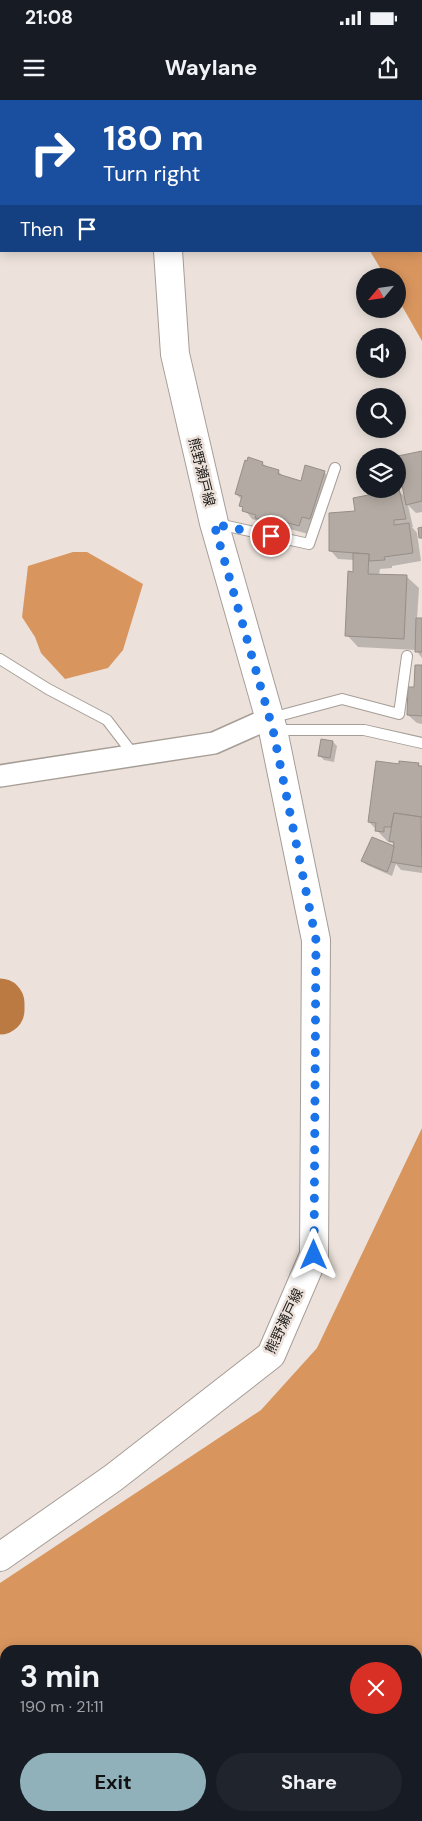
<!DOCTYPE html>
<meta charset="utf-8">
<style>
body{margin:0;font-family:"DM Sans","Noto Sans JP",sans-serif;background:#20242c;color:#f1f3f6;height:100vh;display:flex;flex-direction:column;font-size:19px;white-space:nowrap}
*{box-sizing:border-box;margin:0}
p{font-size:16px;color:#9ea1a6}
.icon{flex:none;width:28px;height:28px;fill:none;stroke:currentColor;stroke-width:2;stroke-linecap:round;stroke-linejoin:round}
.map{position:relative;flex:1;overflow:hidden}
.sheet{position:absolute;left:0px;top:1545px;width:422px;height:176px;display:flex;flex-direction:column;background:#171b24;border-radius:15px 15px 0 0;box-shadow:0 2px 12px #0003}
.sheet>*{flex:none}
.hud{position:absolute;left:0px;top:0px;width:422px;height:152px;box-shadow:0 2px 12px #0003;background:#1a4fa0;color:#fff;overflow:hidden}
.needle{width:32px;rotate:241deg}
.fabs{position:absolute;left:356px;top:168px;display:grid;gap:10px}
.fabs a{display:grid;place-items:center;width:50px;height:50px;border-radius:50%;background:#171b24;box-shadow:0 2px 12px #0003;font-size:25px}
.pin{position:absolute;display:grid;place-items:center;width:42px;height:42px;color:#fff;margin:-21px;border:2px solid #fff;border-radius:50%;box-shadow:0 1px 5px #0007}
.me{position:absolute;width:55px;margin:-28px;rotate:0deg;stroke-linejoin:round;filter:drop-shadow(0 0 4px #0008)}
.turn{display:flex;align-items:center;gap:18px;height:105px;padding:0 20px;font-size:22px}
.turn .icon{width:65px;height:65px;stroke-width:2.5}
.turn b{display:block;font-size:35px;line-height:42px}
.then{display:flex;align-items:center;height:48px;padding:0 20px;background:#0003;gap:10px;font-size:19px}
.round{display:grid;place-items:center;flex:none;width:52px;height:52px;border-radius:26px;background:#20242c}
.overview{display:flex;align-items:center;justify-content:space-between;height:85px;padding:0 20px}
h1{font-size:30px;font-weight:700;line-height:38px}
.button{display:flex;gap:10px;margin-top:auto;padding:10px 20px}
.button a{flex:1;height:58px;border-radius:30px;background:#90b1ba;color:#111;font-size:20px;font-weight:700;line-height:58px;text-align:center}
.button a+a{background:#20242c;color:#f1f3f6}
.status{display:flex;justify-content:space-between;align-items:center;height:35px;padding:0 25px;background:#171b24;direction:ltr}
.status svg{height:14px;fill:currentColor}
header{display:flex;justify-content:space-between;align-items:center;height:65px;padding:0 20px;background:#171b24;font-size:22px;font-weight:700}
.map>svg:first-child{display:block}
.forest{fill:#d9955e;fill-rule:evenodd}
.shadow{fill:#0003}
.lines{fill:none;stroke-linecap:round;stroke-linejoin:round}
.river{stroke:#bc7a43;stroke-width:49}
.building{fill:#b3aaa3;stroke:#978e88}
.service-casing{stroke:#a69d96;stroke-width:12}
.minor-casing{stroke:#a69d96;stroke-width:24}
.secondary-casing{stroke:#a69d96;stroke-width:30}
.service{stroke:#fff;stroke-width:10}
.minor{stroke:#fff;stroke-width:21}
.secondary{stroke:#fff;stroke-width:28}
.route{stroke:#1a73e8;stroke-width:9;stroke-dasharray:0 16.2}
.labels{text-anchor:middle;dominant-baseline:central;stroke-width:5;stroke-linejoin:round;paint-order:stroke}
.street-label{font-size:14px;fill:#23201d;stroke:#ece2db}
</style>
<div class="status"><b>21:08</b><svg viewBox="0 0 49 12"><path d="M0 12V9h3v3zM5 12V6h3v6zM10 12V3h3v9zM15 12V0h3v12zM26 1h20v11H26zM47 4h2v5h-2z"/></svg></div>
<header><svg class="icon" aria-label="menu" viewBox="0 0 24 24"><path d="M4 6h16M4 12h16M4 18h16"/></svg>Waylane<svg class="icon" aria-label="share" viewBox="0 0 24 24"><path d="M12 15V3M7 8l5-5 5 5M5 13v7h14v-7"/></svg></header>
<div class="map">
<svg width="422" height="1721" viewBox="0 0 422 1721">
<rect width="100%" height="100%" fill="#ece2db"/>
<!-- forest -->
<g class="forest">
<polygon points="340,0 422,0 422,241 398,199 398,176 385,176 370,151 421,151 421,1 339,1"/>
<polygon points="73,452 87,452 143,484 123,550 108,568 65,579 41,553 35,537 22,517 28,466"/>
<path d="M 422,1028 L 422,1721 L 0,1721 L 0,1483 L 261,1310 L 317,1248 ZM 5,1550 L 418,1550 L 418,1716 L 5,1716 Z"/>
</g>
<!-- shadow -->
<g class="shadow">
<polygon points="422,352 422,412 416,413 408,405 413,427 412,427 417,433 421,461 392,466 392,468 380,469 379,475 407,477 419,488 417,519 422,519 422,558 416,550 358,547 347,535 354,460 338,459 330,450 356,412 375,395 370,389 398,389 398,378 400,389 398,390 406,398 398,358"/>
<polygon points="262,363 267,367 278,371 285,378 302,383 324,372 332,381 308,434 290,429 288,433 265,426 261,422 252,419 241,405 242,400 236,394"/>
<polygon points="422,566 422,624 417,623 408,615"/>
<polygon points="333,642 337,646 334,662 324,660 319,655"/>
<polygon points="418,664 422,667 422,773 401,770 396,764 392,776 367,765 362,761 395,745 392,743 388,742 369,722 400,666"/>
</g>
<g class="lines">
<!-- river -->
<polyline class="river" points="0,903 0,910"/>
</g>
<!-- building -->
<g class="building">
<polygon points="422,351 422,401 406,405 398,365 398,356"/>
<polygon points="248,357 263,362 262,365 279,370 278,374 301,381 305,365 325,371 310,419 302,417 299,426 281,421 280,425 255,418 256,415 242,411 243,407 239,406 242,396 235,394 245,360 247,361"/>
<polygon points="399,389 406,419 394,420 394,425 409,423 413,453 384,457 385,460 369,461 369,454 329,451 329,413 355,411 353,398"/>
<polygon points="422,427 422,438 419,438 418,428"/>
<polygon points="353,453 369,454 368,474 407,475 404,539 345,536 348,471 353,472"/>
<polygon points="416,518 422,518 422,552 415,552"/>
<polygon points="415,565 422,565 422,616 407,615 408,587 414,587"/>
<polygon points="321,639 333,641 330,658 318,656"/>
<polygon points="376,661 399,664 399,661 419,663 418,666 422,666 422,717 394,713 391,727 384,727 384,732 375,731 376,723 368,722"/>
<polygon points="394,713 421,717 422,767 391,762 394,742 389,741"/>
<polygon points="372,737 394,746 391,762 387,772 361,761"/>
</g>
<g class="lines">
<defs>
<g id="service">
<polyline points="218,424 309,444 335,368"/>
<polyline points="0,559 48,589 107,620 133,654"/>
<polyline points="271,618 342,599 399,614 407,556"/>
<polyline points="274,630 364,630 422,643"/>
</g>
<polyline id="minor" points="0,676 214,643 270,618"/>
<g id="secondary">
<polyline points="216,1 217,0"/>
<polyline points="0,1457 113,1378 271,1255 314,1155 316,840 273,630 214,423 175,254 168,151"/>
</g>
</defs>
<!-- service casing -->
<use href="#service" class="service-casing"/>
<!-- minor casing -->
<use href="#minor" class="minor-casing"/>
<!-- secondary casing -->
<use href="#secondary" class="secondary-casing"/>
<!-- service -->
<use href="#service" class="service"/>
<!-- minor -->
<use href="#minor" class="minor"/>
<!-- secondary -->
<use href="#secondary" class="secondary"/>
</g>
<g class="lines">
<!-- route -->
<polyline class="route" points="271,436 214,424 273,630 316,840 314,1155"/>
</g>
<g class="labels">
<!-- street labels -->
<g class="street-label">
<text transform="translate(202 372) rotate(76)">熊野瀬戸線</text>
<text transform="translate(284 1221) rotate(-65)">熊野瀬戸線</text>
</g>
</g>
</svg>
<div class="fabs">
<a><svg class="needle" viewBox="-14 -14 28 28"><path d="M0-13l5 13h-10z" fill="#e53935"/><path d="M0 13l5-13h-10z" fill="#9ea1a6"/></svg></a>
<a><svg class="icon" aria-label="sound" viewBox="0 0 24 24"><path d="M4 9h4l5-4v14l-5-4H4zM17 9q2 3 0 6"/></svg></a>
<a><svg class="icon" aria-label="search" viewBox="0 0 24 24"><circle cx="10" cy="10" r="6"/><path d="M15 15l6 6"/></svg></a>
<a><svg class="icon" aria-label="layers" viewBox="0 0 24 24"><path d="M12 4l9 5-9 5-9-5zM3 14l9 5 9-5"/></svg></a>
</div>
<div class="pin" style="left:271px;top:436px;background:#d93025"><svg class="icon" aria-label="arrive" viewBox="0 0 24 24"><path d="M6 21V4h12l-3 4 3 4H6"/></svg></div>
<svg class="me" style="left:314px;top:1155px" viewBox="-20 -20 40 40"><path d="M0-17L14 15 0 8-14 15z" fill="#1a73e8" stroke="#fff" stroke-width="4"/></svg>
<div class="hud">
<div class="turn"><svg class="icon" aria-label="right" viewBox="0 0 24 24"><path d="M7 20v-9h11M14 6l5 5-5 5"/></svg><div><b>180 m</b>Turn right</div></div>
<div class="then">Then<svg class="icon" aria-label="arrive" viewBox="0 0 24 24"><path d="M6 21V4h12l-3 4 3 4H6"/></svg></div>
</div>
<section class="sheet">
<div class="overview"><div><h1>3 min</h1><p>190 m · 21:11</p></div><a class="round" style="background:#d93025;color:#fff"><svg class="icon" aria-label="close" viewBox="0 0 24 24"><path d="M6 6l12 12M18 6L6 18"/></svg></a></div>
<div class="button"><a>Exit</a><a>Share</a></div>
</section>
</div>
